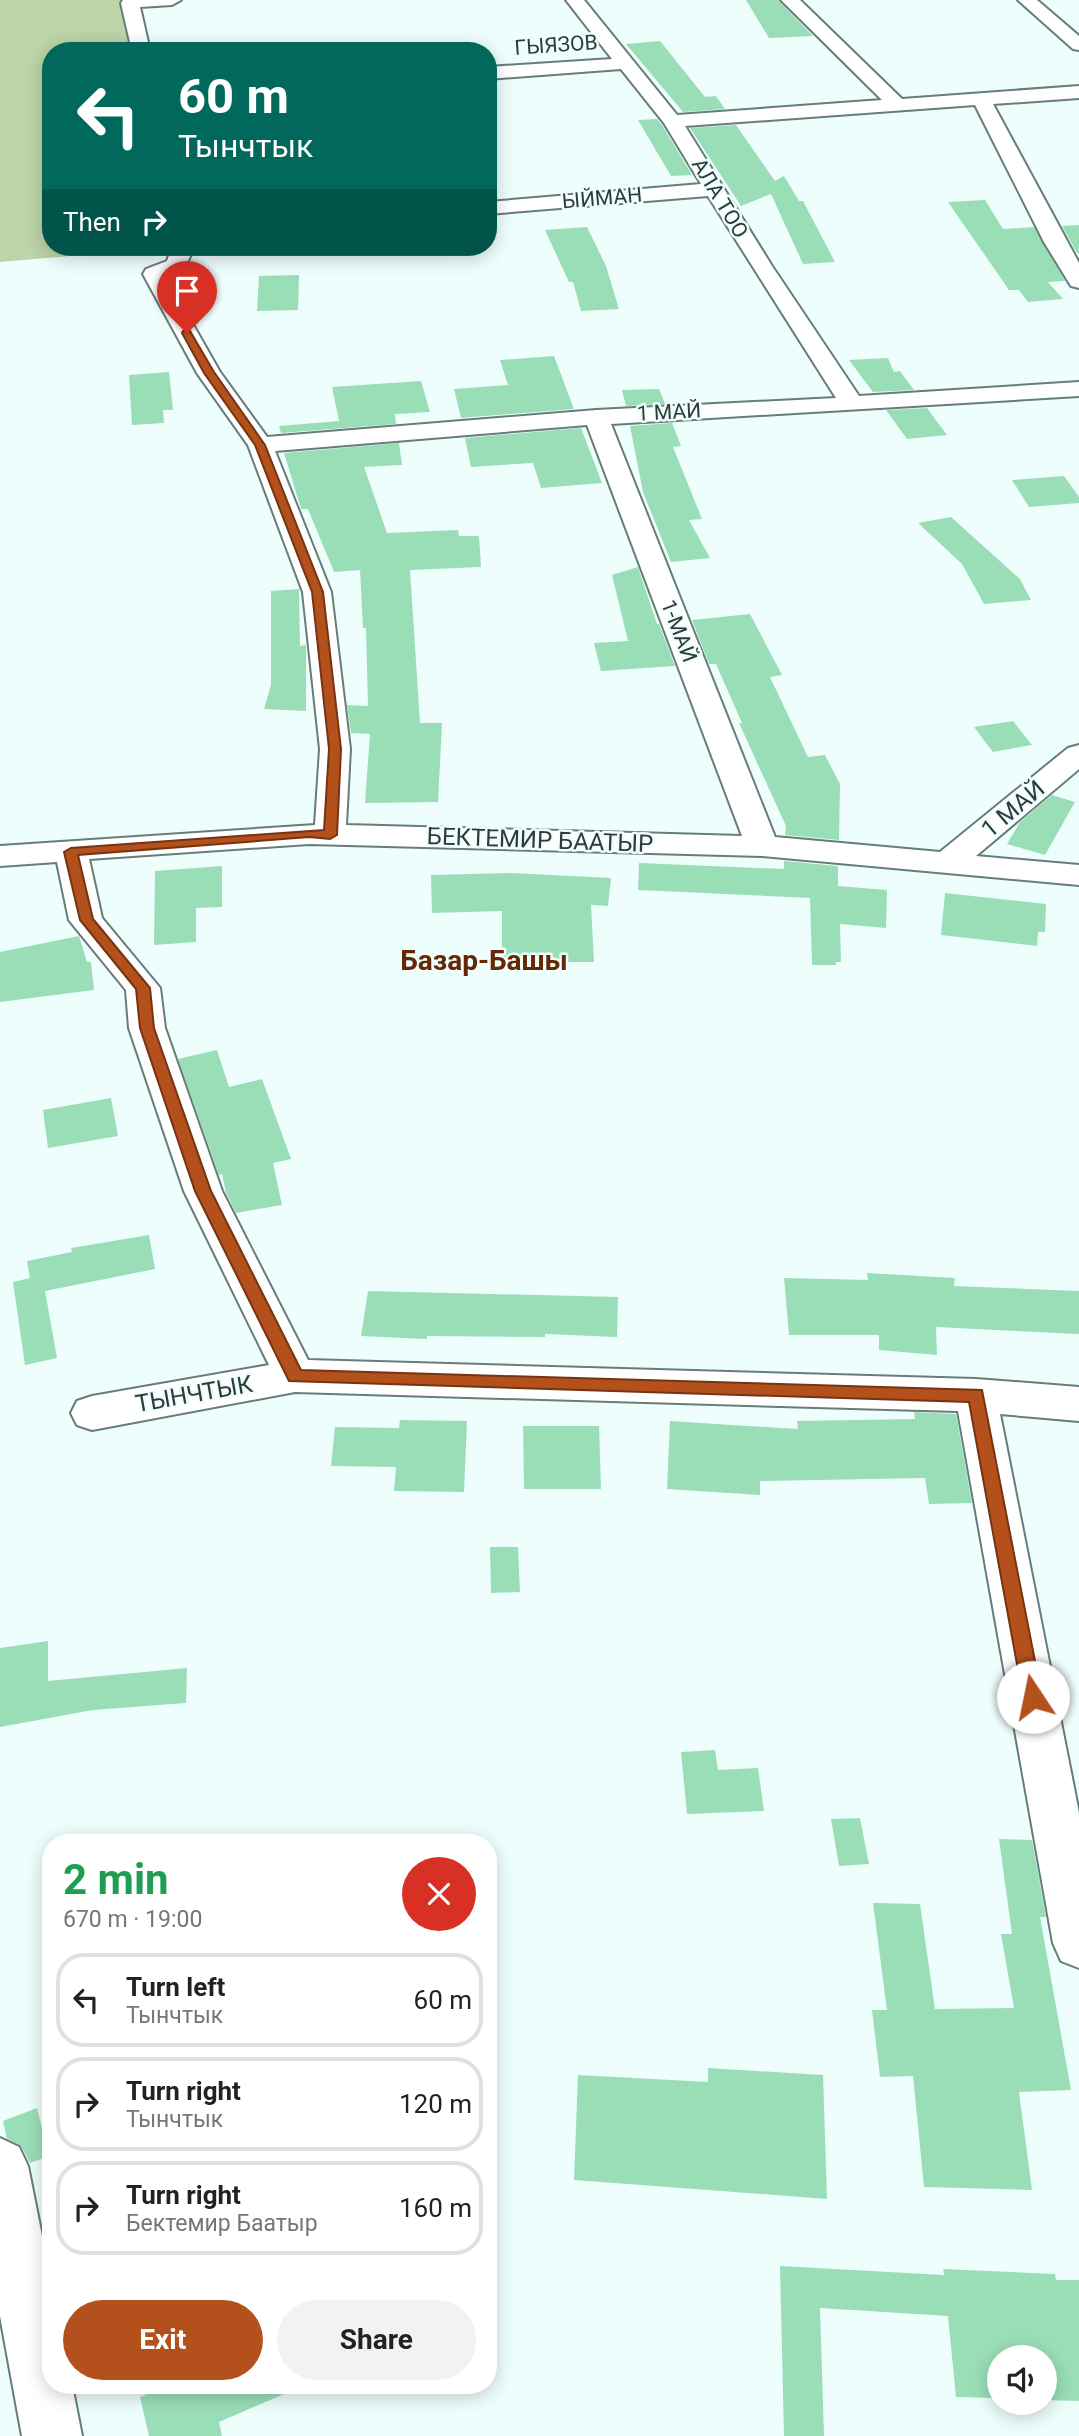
<!DOCTYPE html>
<meta charset="utf-8">
<style>
body{margin:0;font-family:Roboto,sans-serif;background:#f2f2f2;color:#222;height:100vh;display:flex;flex-direction:column;font-size:26px;white-space:nowrap}
*{box-sizing:border-box;margin:0}
p{font-size:23px;color:#767676}
.icon{flex:none;width:38px;height:38px;fill:none;stroke:currentColor;stroke-width:2;stroke-linecap:round;stroke-linejoin:round}
.map{position:relative;flex:1;overflow:hidden}
.panel{position:absolute;left:42px;top:1834px;width:455px;height:560px;display:flex;flex-direction:column;background:#fff;border-radius:28px;box-shadow:0 4px 18px #0003}
.panel>*{flex:none}
.hud{position:absolute;left:42px;top:42px;width:455px;height:214px;border-radius:28px;box-shadow:0 4px 18px #0003;background:#00695c;color:#fff;overflow:hidden}
.buttons{position:absolute;left:987px;top:2345px;display:grid;gap:14px}
.buttons a{display:grid;place-items:center;width:70px;height:70px;border-radius:50%;background:#fff;box-shadow:0 4px 18px #0003;font-size:35px}
.pin{position:absolute;display:grid;place-items:center;width:60px;height:60px;color:#fff;margin:-72px -30px;border-radius:50% 50% 50% 0;rotate:-45deg;box-shadow:0 0 7px #0007}
.pin .icon{rotate:45deg}
.me{position:absolute;width:77px;margin:-38px;rotate:349deg;stroke-linejoin:round;filter:drop-shadow(0 0 5px #0008)}
.turn{display:flex;align-items:center;gap:24px;height:147px;padding:0 21px;font-size:32px}
.turn .icon{width:91px;height:91px;stroke-width:2.5}
.turn b{display:block;font-size:49px;line-height:60px}
.then{display:flex;align-items:center;height:66px;padding:0 21px;background:#0003;gap:14px;font-size:26px}
.round{display:grid;place-items:center;flex:none;width:74px;height:74px;border-radius:37px;background:#f2f2f2}
.overview{display:flex;align-items:center;justify-content:space-between;height:119px;padding:0 21px}
h1{font-size:42px;font-weight:700;line-height:52px;color:#1e9e55}
.button{display:flex;gap:14px;margin-top:auto;padding:14px 21px}
.button a{flex:1;height:80px;border-radius:42px;background:#b4501b;color:#fff;font-size:28px;font-weight:700;line-height:80px;text-align:center}
.button a+a{background:#f2f2f2;color:#222}
ul{padding:0;list-style:none}
li{display:flex;align-items:center;gap:21px;height:94px;margin:0 14px 10px;padding:0 7px;border:4px solid #e0e0e0;border-radius:28px}
li div{flex:1}
li b{display:block;font-size:26px}
li em{font-style:normal}
.map>svg:first-child{display:block}
.green{fill:#bcd4a7}
.building{fill:#9adeb7}
.lines{fill:none;stroke-linecap:round;stroke-linejoin:round}
.street-casing{stroke:#667d7a;stroke-width:4}
.street{fill:#fff;fill-rule:evenodd}
.route{fill:#b4501b;stroke:#753412;stroke-width:2}
.labels{text-anchor:middle;dominant-baseline:central;stroke-width:5;stroke-linejoin:round;paint-order:stroke}
.far-street-label{font-size:21px;fill:#303a39;stroke:#eefefc}
.street-label{font-size:24px;fill:#303a39;stroke:#eefefc}
.quarter-label{font-size:28px;font-weight:bold;fill:#662804;stroke:#eefefc}
</style>
<div class="map">
<svg width="1079" height="2436" viewBox="0 0 1079 2436">
<rect width="100%" height="100%" fill="#eefefc"/>
<!-- green -->
<polygon class="green" points="0,0 125,0 141,51 51,51 51,247 163,248 0,262"/>
<!-- building -->
<g class="building">
<polygon points="746,0 778,0 813,36 769,38"/>
<polygon points="660,41 705,97 716,96 725,109 683,112 626,44"/>
<polygon points="657,119 662,125 692,175 671,176 638,120"/>
<polygon points="736,125 775,181 784,176 799,201 803,201 835,262 803,264 771,194 741,206 690,128"/>
<polygon points="985,200 1003,229 1034,227 1065,281 1048,282 1063,299 1028,302 1019,290 1009,290 948,202"/>
<polygon points="1079,225 1079,253 1077,253 1062,226"/>
<polygon points="587,227 606,266 619,309 581,311 573,282 569,282 545,230"/>
<polygon points="299,275 298,310 257,311 259,276"/>
<polygon points="554,356 574,409 461,418 454,389 508,385 500,360"/>
<polygon points="888,358 894,372 900,371 914,390 873,392 849,360"/>
<polygon points="169,372 173,410 163,410 164,423 132,425 129,375"/>
<polygon points="421,381 430,412 395,414 396,424 281,433 279,426 339,421 332,387"/>
<polygon points="659,389 665,404 626,406 622,390"/>
<polygon points="927,408 947,435 907,439 886,410"/>
<polygon points="672,423 681,446 673,447 702,519 689,520 710,558 671,562 643,492 630,426"/>
<polygon points="581,428 602,483 541,488 533,463 471,467 465,438"/>
<polygon points="399,443 402,465 364,467 387,533 458,530 459,536 479,536 481,567 410,570 420,723 442,723 438,802 365,803 370,734 351,733 347,705 368,706 366,628 363,628 360,570 334,572 308,509 301,509 284,453"/>
<polygon points="1064,476 1079,497 1079,503 1029,507 1012,480"/>
<polygon points="951,517 1020,579 1031,600 984,604 962,564 918,523"/>
<polygon points="638,567 657,624 659,624 675,666 601,671 594,643 628,641 612,575"/>
<polygon points="299,589 300,646 306,645 306,711 264,709 271,685 271,591"/>
<polygon points="750,614 782,675 770,677 808,757 825,755 840,784 839,840 785,835 786,826 739,723 742,723 716,664 709,664 692,620"/>
<polygon points="1013,721 1032,745 993,752 974,727"/>
<polygon points="1052,795 1075,802 1045,855 1007,844 1020,822"/>
<polygon points="784,861 838,866 838,886 887,890 886,928 840,924 841,962 836,962 836,965 812,965 810,898 638,890 639,863 784,869"/>
<polygon points="222,866 222,907 196,908 196,942 154,945 155,871"/>
<polygon points="511,873 611,878 608,906 591,905 594,962 502,962 502,911 432,913 431,875"/>
<polygon points="945,893 1046,904 1045,932 1038,932 1037,946 941,935"/>
<polygon points="79,936 87,962 91,962 94,990 0,1002 0,952"/>
<polygon points="217,1050 229,1087 262,1079 291,1159 273,1163 282,1205 236,1213 226,1193 222,1174 219,1175 178,1059"/>
<polygon points="111,1098 118,1136 48,1148 43,1110"/>
<polygon points="149,1235 155,1269 45,1291 57,1358 25,1365 13,1282 30,1278 27,1261 72,1252 71,1248"/>
<polygon points="867,1273 955,1278 954,1286 1079,1291 1079,1334 936,1327 937,1355 879,1350 879,1335 789,1335 784,1278 868,1280"/>
<polygon points="368,1291 618,1297 617,1337 545,1334 545,1337 427,1336 427,1339 361,1336"/>
<polygon points="914,1412 956,1414 972,1503 929,1504 925,1478 760,1481 760,1495 667,1489 670,1421 798,1429 797,1421 915,1419"/>
<polygon points="400,1420 467,1421 464,1492 394,1491 396,1467 331,1466 335,1427 399,1428"/>
<polygon points="523,1426 599,1426 601,1489 524,1489"/>
<polygon points="490,1547 518,1547 520,1592 491,1593"/>
<polygon points="48,1641 48,1681 187,1668 186,1703 93,1710 0,1727 0,1648"/>
<polygon points="715,1750 718,1770 758,1768 764,1811 687,1814 681,1752"/>
<polygon points="860,1818 869,1864 839,1866 831,1819"/>
<polygon points="999,1839 1032,1840 1046,1917 1040,1917 1071,2090 1019,2092 1032,2190 924,2187 913,2076 880,2077 872,2010 887,2010 873,1903 920,1904 935,2009 1014,2008 1001,1934 1012,1934"/>
<polygon points="708,2068 823,2075 827,2199 574,2180 578,2075 708,2082"/>
<polygon points="37,2108 49,2156 30,2163 21,2146 7,2139 3,2121"/>
<polygon points="780,2266 944,2275 943,2269 1055,2274 1056,2280 1079,2280 1079,2401 1045,2400 1045,2357 999,2357 999,2398 956,2397 948,2316 820,2308 824,2436 784,2436"/>
<polygon points="169,2385 305,2385 219,2422 222,2436 149,2436 140,2397"/>
</g>
<g class="lines">
<defs>
<g id="street">
<polygon points="123,0 181,0 172,5 140,7 150,51 132,51 121,3"/>
<path d="M 566,0 L 584,0 L 677,115 L 882,100 L 781,0 L 800,0 L 902,99 L 1079,86 L 1079,98 L 993,104 L 1079,263 L 1079,288 L 1071,286 L 1044,242 L 975,105 L 685,126 L 772,266 L 859,396 L 1079,382 L 1079,396 L 611,424 L 775,837 L 940,852 L 1068,748 L 1079,745 L 1079,769 L 976,856 L 1079,865 L 1079,885 L 762,856 L 309,844 L 89,859 L 102,918 L 160,988 L 165,1028 L 222,1191 L 308,1360 L 976,1379 L 1079,1387 L 1079,1421 L 1000,1414 L 1079,1813 L 1079,1968 L 1061,1961 L 1053,1943 L 958,1411 L 295,1392 L 92,1430 L 77,1425 L 71,1413 L 77,1401 L 92,1396 L 269,1365 L 184,1191 L 129,1028 L 126,990 L 69,920 L 57,862 L 0,866 L 0,846 L 315,825 L 320,749 L 303,592 L 248,445 L 197,373 L 143,274 L 146,269 L 167,261 L 172,247 L 194,247 L 184,270 L 166,277 L 220,372 L 267,437 L 596,410 L 836,398 L 708,196 L 488,214 L 488,202 L 701,184 L 664,123 L 621,69 L 488,79 L 488,67 L 612,59 ZM 587,425 L 742,836 L 346,825 L 350,749 L 331,592 L 275,451 Z"/>
<polygon points="1018,0 1037,0 1079,36 1079,50 1073,49"/>
<polygon points="0,2138 19,2147 28,2166 51,2281 51,2385 72,2385 82,2436 22,2436 0,2316"/>
</g>
</defs>
<!-- street casing -->
<use href="#street" class="street-casing"/>
<!-- street -->
<use href="#street" class="street"/>
</g>
<!-- route -->
<polygon class="route" points="183,331 190,331 214,372 265,445 323,592 341,749 337,835 330,839 309,837 78,855 93,919 150,988 154,1028 211,1191 301,1370 982,1390 1042,1697 1040,1703 1033,1705 1026,1703 1023,1697 969,1402 289,1381 195,1191 140,1028 136,989 80,920 64,852 71,848 324,830 329,749 312,592 255,445 204,373 182,333"/>
<g class="labels">
<!-- far-street labels -->
<g class="far-street-label">
<text transform="translate(556 45) rotate(-4)">ГЫЯЗОВ</text>
<text transform="translate(602 198) rotate(-5)">ЫЙМАН</text>
<text transform="translate(720 198) rotate(59)">АЛА ТОО</text>
<text transform="translate(669 412) rotate(-3)">1 МАЙ</text>
<text transform="translate(679 631) rotate(69)">1-МАЙ</text>
</g>
<!-- street labels -->
<g class="street-label">
<text transform="translate(1013 809) rotate(-40)">1 МАЙ</text>
<text transform="translate(540 840) rotate(2)">БЕКТЕМИР БААТЫР</text>
<text transform="translate(194 1394) rotate(-10)">ТЫНЧТЫК</text>
</g>
<!-- quarter labels -->
<g class="quarter-label">
<text x="484" y="960">Базар-Башы</text>
</g>
</g>
</svg>
<div class="buttons">
<a><svg class="icon" aria-label="sound" viewBox="0 0 24 24"><path d="M4 9h4l5-4v14l-5-4H4zM17 9q2 3 0 6"/></svg></a>
</div>
<div class="pin" style="left:187px;top:333px;background:#d93025"><svg class="icon" aria-label="arrive" viewBox="0 0 24 24"><path d="M6 21V4h12l-3 4 3 4H6"/></svg></div>
<svg class="me" style="left:1033px;top:1697px" viewBox="-20 -20 40 40"><circle r="19" fill="#fff"/><path d="M0-13L10 11 0 6-10 11z" fill="#b4501b"/></svg>
<div class="hud">
<div class="turn"><svg class="icon" aria-label="left" viewBox="0 0 24 24"><path d="M17 20v-9H6M10 6l-5 5 5 5"/></svg><div><b>60 m</b>Тынчтык</div></div>
<div class="then">Then<svg class="icon" aria-label="right" viewBox="0 0 24 24"><path d="M7 20v-9h11M14 6l5 5-5 5"/></svg></div>
</div>
<section class="panel">
<div class="overview"><div><h1>2 min</h1><p>670 m · 19:00</p></div><a class="round" style="background:#d93025;color:#fff"><svg class="icon" aria-label="close" viewBox="0 0 24 24"><path d="M6 6l12 12M18 6L6 18"/></svg></a></div>
<ul>
<li><svg class="icon" aria-label="left" viewBox="0 0 24 24"><path d="M17 20v-9H6M10 6l-5 5 5 5"/></svg><div><b>Turn left</b><p>Тынчтык</p></div><em>60 m</em></li>
<li><svg class="icon" aria-label="right" viewBox="0 0 24 24"><path d="M7 20v-9h11M14 6l5 5-5 5"/></svg><div><b>Turn right</b><p>Тынчтык</p></div><em>120 m</em></li>
<li><svg class="icon" aria-label="right" viewBox="0 0 24 24"><path d="M7 20v-9h11M14 6l5 5-5 5"/></svg><div><b>Turn right</b><p>Бектемир Баатыр</p></div><em>160 m</em></li>
</ul>
<div class="button"><a>Exit</a><a>Share</a></div>
</section>
</div>
